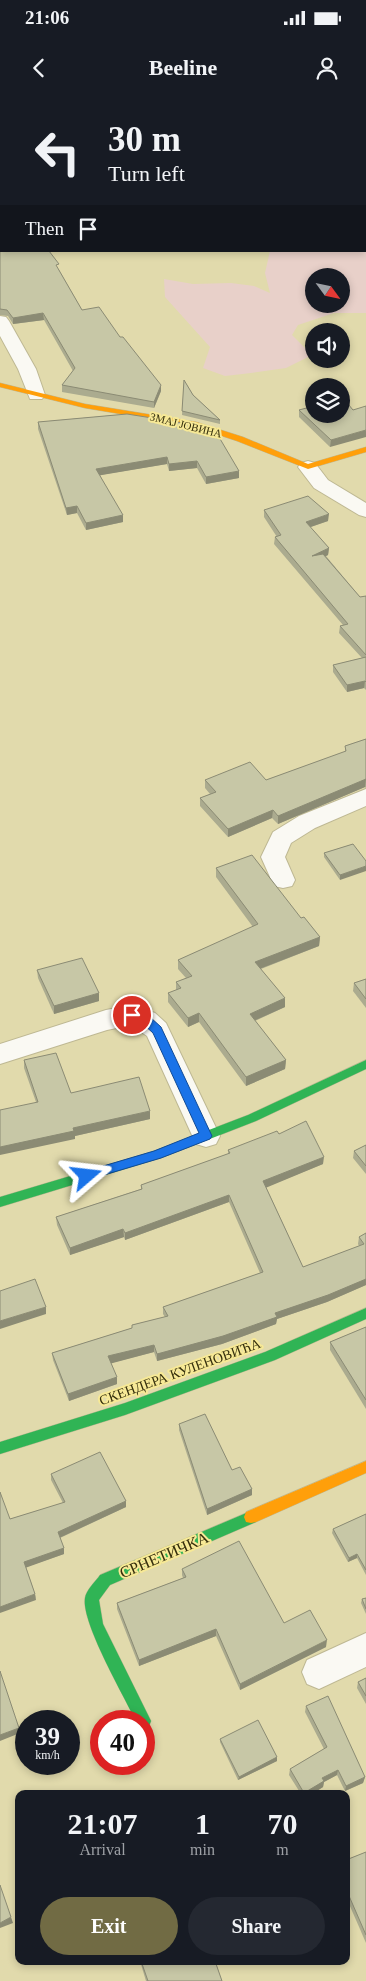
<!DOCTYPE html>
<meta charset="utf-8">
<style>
body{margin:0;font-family:"Times New Roman",serif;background:#242831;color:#f1f3f6;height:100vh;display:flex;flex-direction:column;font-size:19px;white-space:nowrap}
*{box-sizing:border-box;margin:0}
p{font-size:16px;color:#9ea1a6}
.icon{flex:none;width:28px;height:28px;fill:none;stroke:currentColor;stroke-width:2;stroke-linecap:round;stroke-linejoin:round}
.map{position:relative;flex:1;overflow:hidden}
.panel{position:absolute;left:15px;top:1690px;width:335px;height:175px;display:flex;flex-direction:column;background:#171b24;border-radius:10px;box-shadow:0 2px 8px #0003}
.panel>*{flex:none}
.top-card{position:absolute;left:0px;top:0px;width:366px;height:152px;box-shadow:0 2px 8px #0003;background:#171b24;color:#f1f3f6;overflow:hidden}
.needle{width:32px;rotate:123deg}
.tools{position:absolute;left:305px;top:168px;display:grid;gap:10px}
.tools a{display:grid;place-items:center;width:45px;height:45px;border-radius:50%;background:#171b24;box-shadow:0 2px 8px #0003;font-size:25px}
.speed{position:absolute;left:15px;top:1610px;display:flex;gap:10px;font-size:25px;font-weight:700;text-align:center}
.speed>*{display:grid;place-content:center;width:65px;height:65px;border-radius:50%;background:#171b24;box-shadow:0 2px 8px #0003;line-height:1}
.speed small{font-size:12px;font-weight:400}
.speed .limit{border:8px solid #d22;background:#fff;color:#111}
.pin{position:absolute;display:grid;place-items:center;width:42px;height:42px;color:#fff;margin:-21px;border:2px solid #fff;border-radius:50%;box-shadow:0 1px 5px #0007}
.me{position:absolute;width:55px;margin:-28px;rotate:73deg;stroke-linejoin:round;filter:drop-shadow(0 0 4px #0008)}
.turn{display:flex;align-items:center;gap:18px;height:105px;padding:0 25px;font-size:22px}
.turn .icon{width:65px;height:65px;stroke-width:2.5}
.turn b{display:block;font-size:35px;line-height:42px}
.then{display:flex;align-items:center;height:48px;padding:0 25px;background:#0003;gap:10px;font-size:19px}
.eta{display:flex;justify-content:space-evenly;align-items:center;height:85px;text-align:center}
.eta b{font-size:30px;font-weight:700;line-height:35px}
.action{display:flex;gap:10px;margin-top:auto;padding:10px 25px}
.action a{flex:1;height:58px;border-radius:30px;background:#716b44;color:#fff;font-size:20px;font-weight:700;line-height:58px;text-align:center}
.action a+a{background:#242831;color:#f1f3f6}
.status{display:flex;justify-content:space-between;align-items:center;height:35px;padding:0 25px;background:#171b24;direction:ltr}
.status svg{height:14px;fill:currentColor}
header{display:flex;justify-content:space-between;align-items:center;height:65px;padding:0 25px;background:#171b24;font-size:22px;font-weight:700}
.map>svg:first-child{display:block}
.green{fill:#e8d0c9;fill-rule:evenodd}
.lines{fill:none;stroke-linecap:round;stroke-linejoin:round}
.street-casing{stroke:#beb893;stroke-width:2}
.fast-casing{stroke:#beb893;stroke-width:1}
.slow-casing{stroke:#beb893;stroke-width:1}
.street{fill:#faf9f3;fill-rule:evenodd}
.fast{fill:#30b455;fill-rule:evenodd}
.slow{fill:#ff9f0a;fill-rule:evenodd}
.wall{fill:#abab8f}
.shaded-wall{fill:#8b8b74}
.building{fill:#c7c7a6;stroke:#8b8b74}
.route{fill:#1a73e8;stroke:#114b97}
.labels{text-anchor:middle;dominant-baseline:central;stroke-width:4;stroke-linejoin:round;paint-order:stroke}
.far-street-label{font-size:11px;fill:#352f0c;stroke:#f7e996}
.street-label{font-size:14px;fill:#352f0c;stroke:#f7e996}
.near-street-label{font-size:16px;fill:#352f0c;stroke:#f7e996}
</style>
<div class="status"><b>21:06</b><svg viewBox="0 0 49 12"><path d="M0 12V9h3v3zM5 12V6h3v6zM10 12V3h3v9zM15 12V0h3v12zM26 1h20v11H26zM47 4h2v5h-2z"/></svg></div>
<header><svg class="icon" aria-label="back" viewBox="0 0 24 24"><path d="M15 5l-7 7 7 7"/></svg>Beeline<svg class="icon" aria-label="person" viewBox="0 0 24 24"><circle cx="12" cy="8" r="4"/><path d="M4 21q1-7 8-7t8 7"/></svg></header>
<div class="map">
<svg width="366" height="1881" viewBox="0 0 366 1881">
<rect width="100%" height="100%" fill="#e1daac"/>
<!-- green -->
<path class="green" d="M 270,151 L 366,151 L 366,213 L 334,213 L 298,225 L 292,235 L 312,255 L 286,268 L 251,273 L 225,276 L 203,268 L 210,247 L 165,197 L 164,179 L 193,184 L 231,183 L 254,186 L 270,193 L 265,173 ZM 314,176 L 341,176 L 341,204 L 314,204 Z"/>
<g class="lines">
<defs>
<g id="street">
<polygon points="0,216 6,217 9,221 36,269 45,295 42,299 30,299 18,269 0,236"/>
<polygon points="308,361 315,363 328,380 366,403 366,417 359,415 314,388 298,367 301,363"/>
<polygon points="366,689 366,706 315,728 291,743 285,757 295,780 292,786 283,788 274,786 261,757 273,732 299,716"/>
<polygon points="132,905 155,913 166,923 220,1036 216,1044 206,1047 196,1044 147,936 131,925 107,930 0,964 0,944 106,910"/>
<polygon points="366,1533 366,1567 319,1589 307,1584 302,1572 307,1560"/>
</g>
<g id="fast">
<polygon points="366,960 366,969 256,1021 161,1058 0,1107 0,1097 154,1051 248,1015"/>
<polygon points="366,1208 366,1219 275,1260 125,1315 0,1354 0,1342 125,1303 265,1252"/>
<path d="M 251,1411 L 256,1412 L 258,1417 L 256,1422 L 110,1485 L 99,1500 L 103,1524 L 151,1621 L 149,1626 L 144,1628 L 144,1621 L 136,1621 C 124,1596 81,1522 85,1498 C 86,1490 96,1481 100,1475 Z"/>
</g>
<g id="slow">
<polygon points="0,283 85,304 196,322 243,337 308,364 366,347 366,352 308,369 237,341 192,326 85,308 0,287"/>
<polygon points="366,1361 366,1373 256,1422 251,1423 246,1422 244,1417 246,1412"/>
</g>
</defs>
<!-- street casing -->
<use href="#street" class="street-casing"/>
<!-- fast casing -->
<use href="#fast" class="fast-casing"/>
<!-- slow casing -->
<use href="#slow" class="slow-casing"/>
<!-- street -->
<use href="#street" class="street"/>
<!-- fast -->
<use href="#fast" class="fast"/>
<!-- slow -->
<use href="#slow" class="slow"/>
</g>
<!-- wall -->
<g class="wall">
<polygon points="0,110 1,151 59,170 82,210 120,237 161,291 154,308 62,292 62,285 73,271 44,220 13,224 8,216 0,215"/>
<polygon points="184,280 193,295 220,320 220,324 182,315"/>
<polygon points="299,310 353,310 330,347 299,317"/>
<polygon points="127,314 239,378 206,384 197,368 169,371 167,364 100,375 123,422 86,430 77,413 67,415 38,329 38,322"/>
<polygon points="264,410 328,421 310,427 329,448 328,455 326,456 360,497 366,496 366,590 364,588 347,592 333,572 333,565 362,558 339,533 340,526 343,525 274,444 275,437 277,437 264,417"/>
<polygon points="366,639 366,688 365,687 278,724 272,718 228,737 200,706 200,698 210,694 205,688 205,680 266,680 345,652 345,646"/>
<polygon points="353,744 340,780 324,757 324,753"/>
<polygon points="216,768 301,818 320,837 319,846 261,869 285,907 255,921 286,960 285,969 246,986 199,922 188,927 168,902 168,893 176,890 176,882 186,878 178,869 178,860 253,827 216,777"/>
<polygon points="37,870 99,901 54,914 38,878"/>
<polygon points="366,879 366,908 353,891 354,883"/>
<polygon points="24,960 71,993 150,1019 75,1036 75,1039 36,1002 24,968"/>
<polygon points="279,1034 323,1064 266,1087 303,1167 359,1146 358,1144 359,1137 366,1133 366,1185 327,1202 277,1219 276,1224 222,1244 157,1261 154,1252 111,1263 117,1284 69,1301 53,1260 52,1253 132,1228 132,1225 165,1217 163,1214 163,1207 260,1173 229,1102 125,1140 124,1137 70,1155 57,1125 56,1117 141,1089 141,1085 228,1054 228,1050"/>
<polygon points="366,1045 366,1074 353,1058 354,1051"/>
<polygon points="366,1227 366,1309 330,1250 330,1242"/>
<polygon points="179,1324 252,1389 252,1395 207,1415 179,1330"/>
<polygon points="51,1374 126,1401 126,1407 60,1438 64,1454 26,1467 35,1494 36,1500 10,1419 63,1403 51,1380"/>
<polygon points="366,1414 366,1475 357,1458 348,1462 332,1433 333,1429"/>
<polygon points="182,1469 284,1523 326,1547 240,1590 216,1536 139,1566 117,1509 117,1503 183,1478 182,1475"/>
<polygon points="366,1498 366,1514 361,1503 362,1499"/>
<polygon points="366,1578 366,1604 357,1588 358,1582"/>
<polygon points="306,1606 365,1677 363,1683 345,1691 337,1675 324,1682 323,1687 312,1694 301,1694 289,1675 290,1669 324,1649 305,1612"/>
<polygon points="220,1639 277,1657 277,1661 238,1680 220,1642"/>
<polygon points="366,1752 366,1843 346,1797 346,1760"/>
<polygon points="140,1861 215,1861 222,1881 146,1881"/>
</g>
<!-- shaded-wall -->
<g class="shaded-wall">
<polygon points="43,213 44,220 13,224 13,218"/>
<polygon points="161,285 161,291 154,308 154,302"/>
<polygon points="366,330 366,337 330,347 331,340"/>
<polygon points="167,357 167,364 96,376 96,369"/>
<polygon points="197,361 197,368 169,371 169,364"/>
<polygon points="239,371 239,378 206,384 206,377"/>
<polygon points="77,406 77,413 67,415 66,408"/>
<polygon points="329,414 328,421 305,429 306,422"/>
<polygon points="123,415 123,422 86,430 86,423"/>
<polygon points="329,448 328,455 312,463 312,456"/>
<polygon points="365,581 364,588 347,592 347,585"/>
<polygon points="366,679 365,687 278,724 278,716"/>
<polygon points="273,710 272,718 228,737 228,729"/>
<polygon points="366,766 366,771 340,780 340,775"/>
<polygon points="320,837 319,846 254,871 255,862"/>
<polygon points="99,893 99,901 54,914 54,906"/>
<polygon points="285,898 285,907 249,923 250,914"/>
<polygon points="199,913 199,922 188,927 188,918"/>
<polygon points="286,960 285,969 246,986 246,977"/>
<polygon points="150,1011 150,1019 75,1036 75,1039 0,1055 0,1047 73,1028"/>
<polygon points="324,1057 323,1064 263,1089 263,1081"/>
<polygon points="229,1095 229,1102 125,1140 125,1133"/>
<polygon points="123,1129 124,1137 70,1155 70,1148"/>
<polygon points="366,1179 366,1185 327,1202 277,1219 276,1224 222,1244 157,1261 157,1254 275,1213"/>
<polygon points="46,1207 46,1214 0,1229 0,1221"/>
<polygon points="154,1245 154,1252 109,1264 108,1256"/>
<polygon points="117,1277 117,1284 69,1301 68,1294"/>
<polygon points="252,1389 252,1395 207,1415 207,1409"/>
<polygon points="126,1401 126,1407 59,1438 58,1432"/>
<polygon points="64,1448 64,1454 25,1468 24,1462"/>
<polygon points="357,1454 357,1458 348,1462 349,1458"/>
<polygon points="35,1494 36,1500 0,1513 0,1507"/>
<polygon points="216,1529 216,1536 139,1566 139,1560"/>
<polygon points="327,1540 326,1547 240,1590 240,1584"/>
<polygon points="19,1628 20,1633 0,1641 0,1635"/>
<polygon points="277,1657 277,1661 238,1680 239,1677"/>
<polygon points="338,1670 337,1675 324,1682 323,1687 312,1694 304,1694 322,1678"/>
<polygon points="365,1677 363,1683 345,1691 346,1686"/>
<polygon points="11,1817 13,1823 0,1828 0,1823"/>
</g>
<!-- building -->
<g class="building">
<polygon points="0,0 81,0 82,1 1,1 1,53 0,53"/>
<polygon points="0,110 1,112 1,151 49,151 59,164 56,165 82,210 99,207 120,237 123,237 161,285 154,302 62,285 75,268 43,213 13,218 7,210 0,209"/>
<polygon points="184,280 193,295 220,320 182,311"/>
<polygon points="341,298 343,298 353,310 366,306 366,330 331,340 299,310 314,306 314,314 341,314"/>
<polygon points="127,314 190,324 216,332 239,371 206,377 197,361 169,364 167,357 96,369 123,415 86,423 77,406 66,408 38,322"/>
<polygon points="308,396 329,414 306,422 329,448 312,456 323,454 360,497 366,496 366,555 340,526 348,524 275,437 281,435 264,410"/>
<polygon points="366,557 366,582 365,581 347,585 333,565"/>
<polygon points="366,639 366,679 278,716 273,710 228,729 200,698 216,692 205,680 250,662 266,680 346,651 345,646"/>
<polygon points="353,744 366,761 366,766 340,775 324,753"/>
<polygon points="252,755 301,818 304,817 320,837 255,862 285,898 250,914 286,960 246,977 199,913 188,918 168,893 181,888 176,882 192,876 178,860 258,824 216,768"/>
<polygon points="82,858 99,893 54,906 37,870"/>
<polygon points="366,879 366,899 354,883"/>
<polygon points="56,953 71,993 139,977 150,1011 73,1028 74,1031 0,1047 0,1010 38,1002 24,960"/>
<polygon points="306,1021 324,1057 263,1081 303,1167 364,1144 359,1137 366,1133 366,1179 328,1195 275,1213 277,1217 223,1236 157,1254 154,1245 108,1256 117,1277 68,1294 52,1253 132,1228 132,1225 168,1216 163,1207 263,1172 229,1095 125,1133 123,1129 70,1148 56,1117 142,1089 141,1085 230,1053 228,1050 277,1031 279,1034"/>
<polygon points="366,1045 366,1066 354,1051"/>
<polygon points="35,1179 46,1207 0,1221 0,1191"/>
<polygon points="366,1227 366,1300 330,1242"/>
<polygon points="205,1314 232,1370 240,1367 252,1389 207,1409 179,1324"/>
<polygon points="100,1352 126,1401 58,1432 64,1448 24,1462 35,1494 0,1507 0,1392 10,1419 65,1402 51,1374"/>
<polygon points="366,1414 366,1470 357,1454 349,1458 333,1429"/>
<polygon points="239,1441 284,1523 310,1510 327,1540 240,1584 216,1529 139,1560 117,1503 186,1477 182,1469"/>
<polygon points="366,1498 366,1509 362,1499"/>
<polygon points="0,1571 19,1628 0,1635"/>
<polygon points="366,1578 366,1596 358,1582"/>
<polygon points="328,1596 365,1677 346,1686 338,1670 322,1678 324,1681 304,1693 290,1669 327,1647 306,1606"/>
<polygon points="258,1620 277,1657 239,1677 220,1639"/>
<polygon points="366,1752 366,1835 346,1789 346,1760"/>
<polygon points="0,1785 11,1817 0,1823"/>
<polygon points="141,1861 215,1861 222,1881 148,1881"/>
</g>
<!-- route -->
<polygon class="route" points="132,911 150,917 161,927 212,1036 210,1039 161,1058 87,1080 83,1079 81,1076 83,1072 154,1051 199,1033 153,933 142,923 128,918 127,915"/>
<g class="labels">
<!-- far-street labels -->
<g class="far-street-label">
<text transform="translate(186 325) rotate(14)">ЗМАЈ ЈОВИНА</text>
</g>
<!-- street labels -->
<g class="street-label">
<text transform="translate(180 1272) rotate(-20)">СКЕНДЕРА КУЛЕНОВИЋА</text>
</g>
<!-- near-street labels -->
<g class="near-street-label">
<text transform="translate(164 1455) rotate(-23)">СРНЕТИЧКА</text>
</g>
</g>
</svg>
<div class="tools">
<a><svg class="needle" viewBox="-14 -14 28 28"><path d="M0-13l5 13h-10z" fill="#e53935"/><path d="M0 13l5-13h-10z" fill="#9ea1a6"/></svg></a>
<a><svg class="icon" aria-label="sound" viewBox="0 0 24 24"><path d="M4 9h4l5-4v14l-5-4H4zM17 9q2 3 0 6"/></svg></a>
<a><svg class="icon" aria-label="layers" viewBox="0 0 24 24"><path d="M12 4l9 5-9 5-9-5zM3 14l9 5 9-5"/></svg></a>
</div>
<div class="speed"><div>39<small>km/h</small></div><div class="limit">40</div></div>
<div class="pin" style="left:132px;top:915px;background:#d93025"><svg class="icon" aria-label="arrive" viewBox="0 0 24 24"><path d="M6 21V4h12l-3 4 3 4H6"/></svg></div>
<svg class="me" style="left:87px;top:1076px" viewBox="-20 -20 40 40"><path d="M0-17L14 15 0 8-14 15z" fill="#1a73e8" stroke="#fff" stroke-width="4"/></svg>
<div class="top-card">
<div class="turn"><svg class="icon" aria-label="left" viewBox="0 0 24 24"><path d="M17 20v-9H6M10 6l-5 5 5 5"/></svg><div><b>30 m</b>Turn left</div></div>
<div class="then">Then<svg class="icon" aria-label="arrive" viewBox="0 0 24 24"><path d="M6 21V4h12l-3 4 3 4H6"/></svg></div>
</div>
<section class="panel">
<div class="eta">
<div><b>21:07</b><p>Arrival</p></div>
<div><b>1</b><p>min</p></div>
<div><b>70</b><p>m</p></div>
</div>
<div class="action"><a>Exit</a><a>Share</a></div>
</section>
</div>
